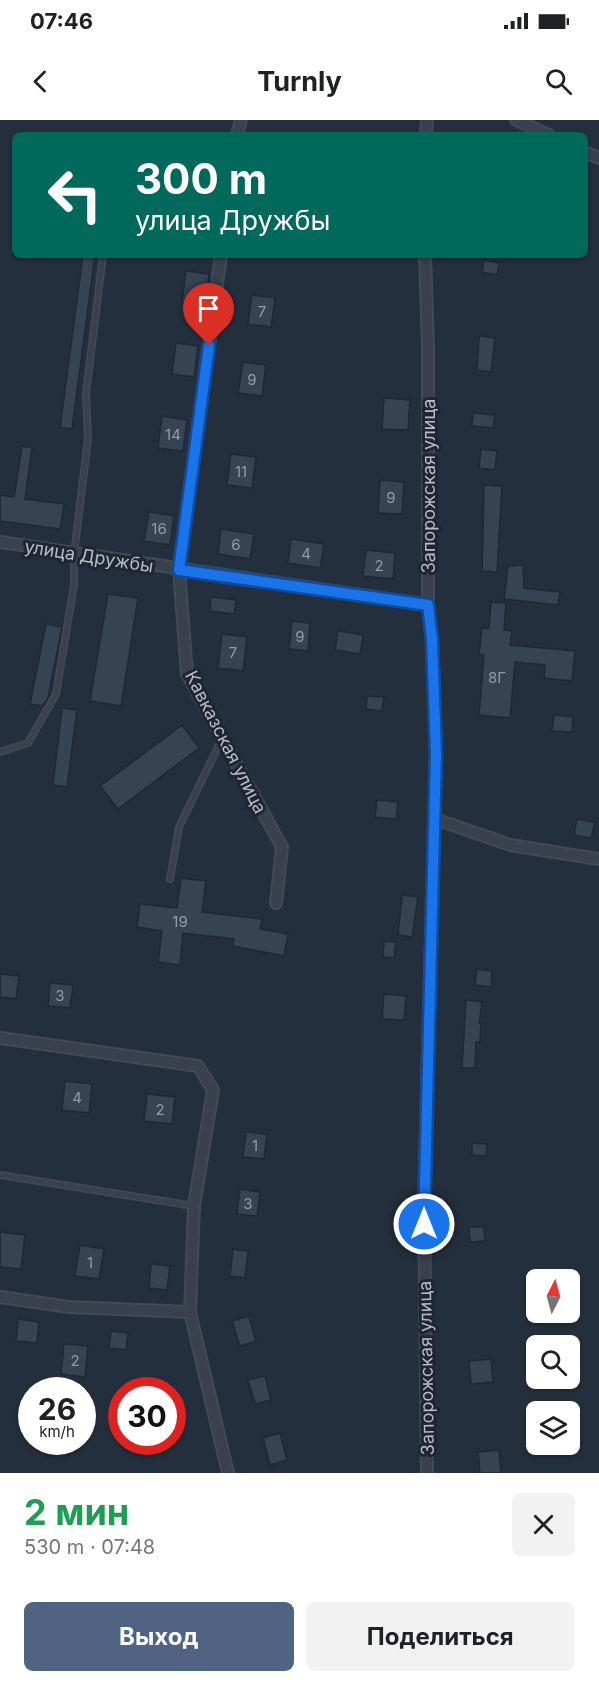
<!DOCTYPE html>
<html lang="ru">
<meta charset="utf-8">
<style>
body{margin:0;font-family:Inter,sans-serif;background:#f2f2f2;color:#202124;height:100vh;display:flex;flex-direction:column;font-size:22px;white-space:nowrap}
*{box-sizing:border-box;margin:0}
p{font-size:20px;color:#757577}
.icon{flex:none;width:33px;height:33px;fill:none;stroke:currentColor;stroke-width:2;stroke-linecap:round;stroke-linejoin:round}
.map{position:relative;height:1353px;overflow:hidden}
.panel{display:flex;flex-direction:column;background:#fff;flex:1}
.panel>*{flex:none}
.hud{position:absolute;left:12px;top:12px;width:576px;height:126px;border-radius:9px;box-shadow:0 2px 4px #0004;background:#00695c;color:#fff;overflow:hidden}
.needle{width:39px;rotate:6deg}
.buttons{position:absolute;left:526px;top:1149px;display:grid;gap:12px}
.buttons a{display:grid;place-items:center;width:54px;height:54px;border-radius:9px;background:#fff;box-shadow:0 2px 4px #0004;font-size:30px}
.speed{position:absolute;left:18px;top:1257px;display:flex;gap:12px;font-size:30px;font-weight:700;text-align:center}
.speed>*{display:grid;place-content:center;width:78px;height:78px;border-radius:50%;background:#fff;box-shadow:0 2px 4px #0004;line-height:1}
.speed small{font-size:15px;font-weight:400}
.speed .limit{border:9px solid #d22;background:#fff;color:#111}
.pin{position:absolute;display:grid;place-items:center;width:51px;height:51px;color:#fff;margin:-62px -26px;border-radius:50% 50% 50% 0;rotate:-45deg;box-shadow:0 0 6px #0007}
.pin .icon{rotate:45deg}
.me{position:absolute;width:66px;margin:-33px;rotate:0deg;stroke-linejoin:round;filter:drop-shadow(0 0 4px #0008)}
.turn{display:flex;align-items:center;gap:21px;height:126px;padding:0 24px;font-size:27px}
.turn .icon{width:78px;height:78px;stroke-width:2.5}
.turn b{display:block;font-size:42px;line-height:51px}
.round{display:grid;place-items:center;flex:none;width:63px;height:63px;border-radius:9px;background:#f2f2f2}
.headline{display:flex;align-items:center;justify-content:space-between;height:102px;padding:0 24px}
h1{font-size:36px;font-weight:700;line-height:45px;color:#1e9e55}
.cta{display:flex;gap:12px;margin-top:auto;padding:12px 24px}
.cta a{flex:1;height:69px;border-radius:9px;background:#516382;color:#fff;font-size:24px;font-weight:700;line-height:69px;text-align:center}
.cta a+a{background:#f2f2f2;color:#202124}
.status{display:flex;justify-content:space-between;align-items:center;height:42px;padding:0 30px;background:#fff;direction:ltr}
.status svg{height:16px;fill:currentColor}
header{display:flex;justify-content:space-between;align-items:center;height:78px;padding:0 24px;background:#fff;font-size:27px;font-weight:700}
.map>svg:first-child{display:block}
.building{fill:#364353;stroke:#1f2834;stroke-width:1.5}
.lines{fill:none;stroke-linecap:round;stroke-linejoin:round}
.lane-casing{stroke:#414a56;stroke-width:8}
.street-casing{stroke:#414a56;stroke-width:14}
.lane{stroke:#38414d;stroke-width:5}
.street{stroke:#38414d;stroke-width:10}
.route-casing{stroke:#114b97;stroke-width:15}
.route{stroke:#1a73e8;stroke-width:10}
.labels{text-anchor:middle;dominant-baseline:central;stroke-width:6;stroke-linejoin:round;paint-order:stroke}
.number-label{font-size:15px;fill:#929ca9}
.street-label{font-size:18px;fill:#b4bcc8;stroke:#1d2632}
</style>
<div class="status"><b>07:46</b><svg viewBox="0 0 49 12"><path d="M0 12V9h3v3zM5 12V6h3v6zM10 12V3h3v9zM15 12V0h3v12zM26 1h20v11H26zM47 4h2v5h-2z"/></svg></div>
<header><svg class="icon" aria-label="back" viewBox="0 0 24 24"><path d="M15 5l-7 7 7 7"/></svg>Turnly<svg class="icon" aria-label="search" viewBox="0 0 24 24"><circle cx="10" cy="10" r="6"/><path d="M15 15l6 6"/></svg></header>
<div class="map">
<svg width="599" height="1353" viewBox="0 0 599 1353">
<rect width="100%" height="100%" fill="#242f3d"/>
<!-- building -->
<g class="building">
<polygon points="83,135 95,135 72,309 60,307"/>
<polygon points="484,140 499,143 497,155 482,152"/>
<polygon points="186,151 209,154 205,186 182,183"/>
<polygon points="252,175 275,178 271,207 248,204"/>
<polygon points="479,216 495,218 491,252 477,250"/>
<polygon points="176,223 198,226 194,257 172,254"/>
<polygon points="243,242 266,245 262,276 238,273"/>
<polygon points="384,278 410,280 408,310 382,309"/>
<polygon points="473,293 495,295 493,308 472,306"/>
<polygon points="162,296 187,300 183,331 158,328"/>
<polygon points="22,326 32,328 25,379 64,384 60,409 0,401 0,375 14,377"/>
<polygon points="481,329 497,331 495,350 479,348"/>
<polygon points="231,334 256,337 252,368 227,365"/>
<polygon points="380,360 404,362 402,394 378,393"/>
<polygon points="484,365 502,366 497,452 482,451"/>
<polygon points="149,392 174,396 170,425 144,421"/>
<polygon points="221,409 254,414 250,439 218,434"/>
<polygon points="291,419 324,424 320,448 288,443"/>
<polygon points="366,430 395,433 393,459 363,456"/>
<polygon points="523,445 524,468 560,472 558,485 504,479 508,446"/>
<polygon points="108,474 138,478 121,586 90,581"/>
<polygon points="211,477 236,480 234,494 210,491"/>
<polygon points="491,482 506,483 504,510 512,511 510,525 575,531 572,561 544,558 545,545 515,542 510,598 479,595 484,535 479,534 482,508 489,509"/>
<polygon points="292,501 310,503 308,531 289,529"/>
<polygon points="46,504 62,507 48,578 43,586 30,584"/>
<polygon points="338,511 363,515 360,534 335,530"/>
<polygon points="222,514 247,517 243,551 218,548"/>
<polygon points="367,576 384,577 382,591 366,589"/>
<polygon points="62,588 77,590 67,667 53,665"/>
<polygon points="554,595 573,597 572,612 552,611"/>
<polygon points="182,605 199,628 118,689 100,666"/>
<polygon points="377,680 398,682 396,699 375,697"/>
<polygon points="577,699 595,702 591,718 574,715"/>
<polygon points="181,758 206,761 202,792 262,799 260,809 288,814 284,836 233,826 234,819 183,813 180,845 158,842 162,811 137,807 140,784 177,788"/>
<polygon points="402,775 418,777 412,817 398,815"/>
<polygon points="384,821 396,822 394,838 383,837"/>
<polygon points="477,849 492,851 491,867 475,865"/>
<polygon points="0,854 19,856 16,879 0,877"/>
<polygon points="50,863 73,865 70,888 48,886"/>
<polygon points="384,874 406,876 404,900 382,899"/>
<polygon points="466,880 482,882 479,903 481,903 480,922 476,922 475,948 462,948"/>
<polygon points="65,961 92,964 89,993 62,990"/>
<polygon points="147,974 175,977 172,1004 144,1001"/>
<polygon points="246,1012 267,1014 264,1039 243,1037"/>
<polygon points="472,1023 487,1024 486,1036 472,1035"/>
<polygon points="240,1069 260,1072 257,1096 237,1094"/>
<polygon points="469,1107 484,1107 485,1121 470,1122"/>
<polygon points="0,1112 25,1115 21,1149 0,1147"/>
<polygon points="80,1125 104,1129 99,1159 75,1156"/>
<polygon points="233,1129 248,1131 245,1158 230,1156"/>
<polygon points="151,1144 170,1146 167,1170 149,1168"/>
<polygon points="249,1196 256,1221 240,1226 232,1201"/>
<polygon points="18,1199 39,1202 37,1223 16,1221"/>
<polygon points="111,1211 128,1213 126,1230 109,1228"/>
<polygon points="64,1224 88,1226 85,1257 61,1254"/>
<polygon points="491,1239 493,1262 471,1264 469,1241"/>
<polygon points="265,1256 271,1280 255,1284 248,1260"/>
<polygon points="280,1313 287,1340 270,1345 263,1318"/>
<polygon points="499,1330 501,1353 480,1353 478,1332"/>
</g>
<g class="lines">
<defs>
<g id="lane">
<polyline points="0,632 28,623 56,574 74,465 74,434 88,319 86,273 103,135"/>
<polyline points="170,759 179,707 222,619"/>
<polyline points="0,1055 194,1086"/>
</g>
<g id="street">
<polyline points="516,0 549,15"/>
<polyline points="237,15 241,0"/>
<polyline points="426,15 427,0"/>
<polyline points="585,32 599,38"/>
<polyline points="221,135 179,450 187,554 282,727 276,783"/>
<polyline points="425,135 428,228 428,485 432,519 436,634 424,1081 427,1353"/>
<polyline points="0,422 428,485"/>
<polyline points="435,699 510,725 599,739"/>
<polyline points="0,918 198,946 213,970 194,1086 190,1192 228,1353"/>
<polyline points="0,1177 69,1187 190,1192"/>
</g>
</defs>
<!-- lane casing -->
<use href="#lane" class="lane-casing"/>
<!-- street casing -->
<use href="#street" class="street-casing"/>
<!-- lane -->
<use href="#lane" class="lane"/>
<!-- street -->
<use href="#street" class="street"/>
</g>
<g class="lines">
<defs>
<polyline id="route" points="209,225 179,450 428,485 432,519 436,634 424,1104"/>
</defs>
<!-- route casing -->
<use href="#route" class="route-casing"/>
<!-- route -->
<use href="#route" class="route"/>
</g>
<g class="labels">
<!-- number labels -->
<g class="number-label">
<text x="262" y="191">7</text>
<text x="252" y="259">9</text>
<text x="173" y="314">14</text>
<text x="241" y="351">11</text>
<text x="391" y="377">9</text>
<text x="159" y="408">16</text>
<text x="236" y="424">6</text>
<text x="306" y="433">4</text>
<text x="379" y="445">2</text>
<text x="300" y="516">9</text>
<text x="233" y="532">7</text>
<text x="497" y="557">8Г</text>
<text x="180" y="801">19</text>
<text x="60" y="875">3</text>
<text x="77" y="977">4</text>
<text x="160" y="989">2</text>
<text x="255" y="1025">1</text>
<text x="248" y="1083">3</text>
<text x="90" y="1142">1</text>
<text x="75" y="1240">2</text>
</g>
<!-- street labels -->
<g class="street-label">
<text transform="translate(428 366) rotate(-90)">Запорожская улица</text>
<text transform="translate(89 436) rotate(9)">улица Дружбы</text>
<text transform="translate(226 622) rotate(63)">Кавказская улица</text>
<text transform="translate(426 1248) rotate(-91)">Запорожская улица</text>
</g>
</g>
</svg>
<div class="buttons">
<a><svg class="needle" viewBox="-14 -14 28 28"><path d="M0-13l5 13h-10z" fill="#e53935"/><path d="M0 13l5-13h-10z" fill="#757577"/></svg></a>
<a><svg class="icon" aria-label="search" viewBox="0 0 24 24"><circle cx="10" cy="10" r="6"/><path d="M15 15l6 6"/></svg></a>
<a><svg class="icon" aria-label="layers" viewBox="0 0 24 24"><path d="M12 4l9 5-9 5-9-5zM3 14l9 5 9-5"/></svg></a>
</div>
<div class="speed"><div>26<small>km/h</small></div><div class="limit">30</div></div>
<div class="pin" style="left:209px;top:225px;background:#d93025"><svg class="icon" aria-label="arrive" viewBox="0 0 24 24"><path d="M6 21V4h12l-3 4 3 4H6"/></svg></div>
<svg class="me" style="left:424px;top:1104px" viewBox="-20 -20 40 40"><circle r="17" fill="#1a73e8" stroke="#fff" stroke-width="3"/><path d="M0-11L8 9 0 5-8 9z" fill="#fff"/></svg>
<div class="hud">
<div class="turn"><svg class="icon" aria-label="left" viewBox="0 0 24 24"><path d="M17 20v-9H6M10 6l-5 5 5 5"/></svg><div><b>300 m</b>улица Дружбы</div></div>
</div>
</div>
<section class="panel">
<div class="headline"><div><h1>2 мин</h1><p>530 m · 07:48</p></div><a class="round"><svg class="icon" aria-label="close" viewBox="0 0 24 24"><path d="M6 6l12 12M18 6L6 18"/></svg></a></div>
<div class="cta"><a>Выход</a><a>Поделиться</a></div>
</section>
